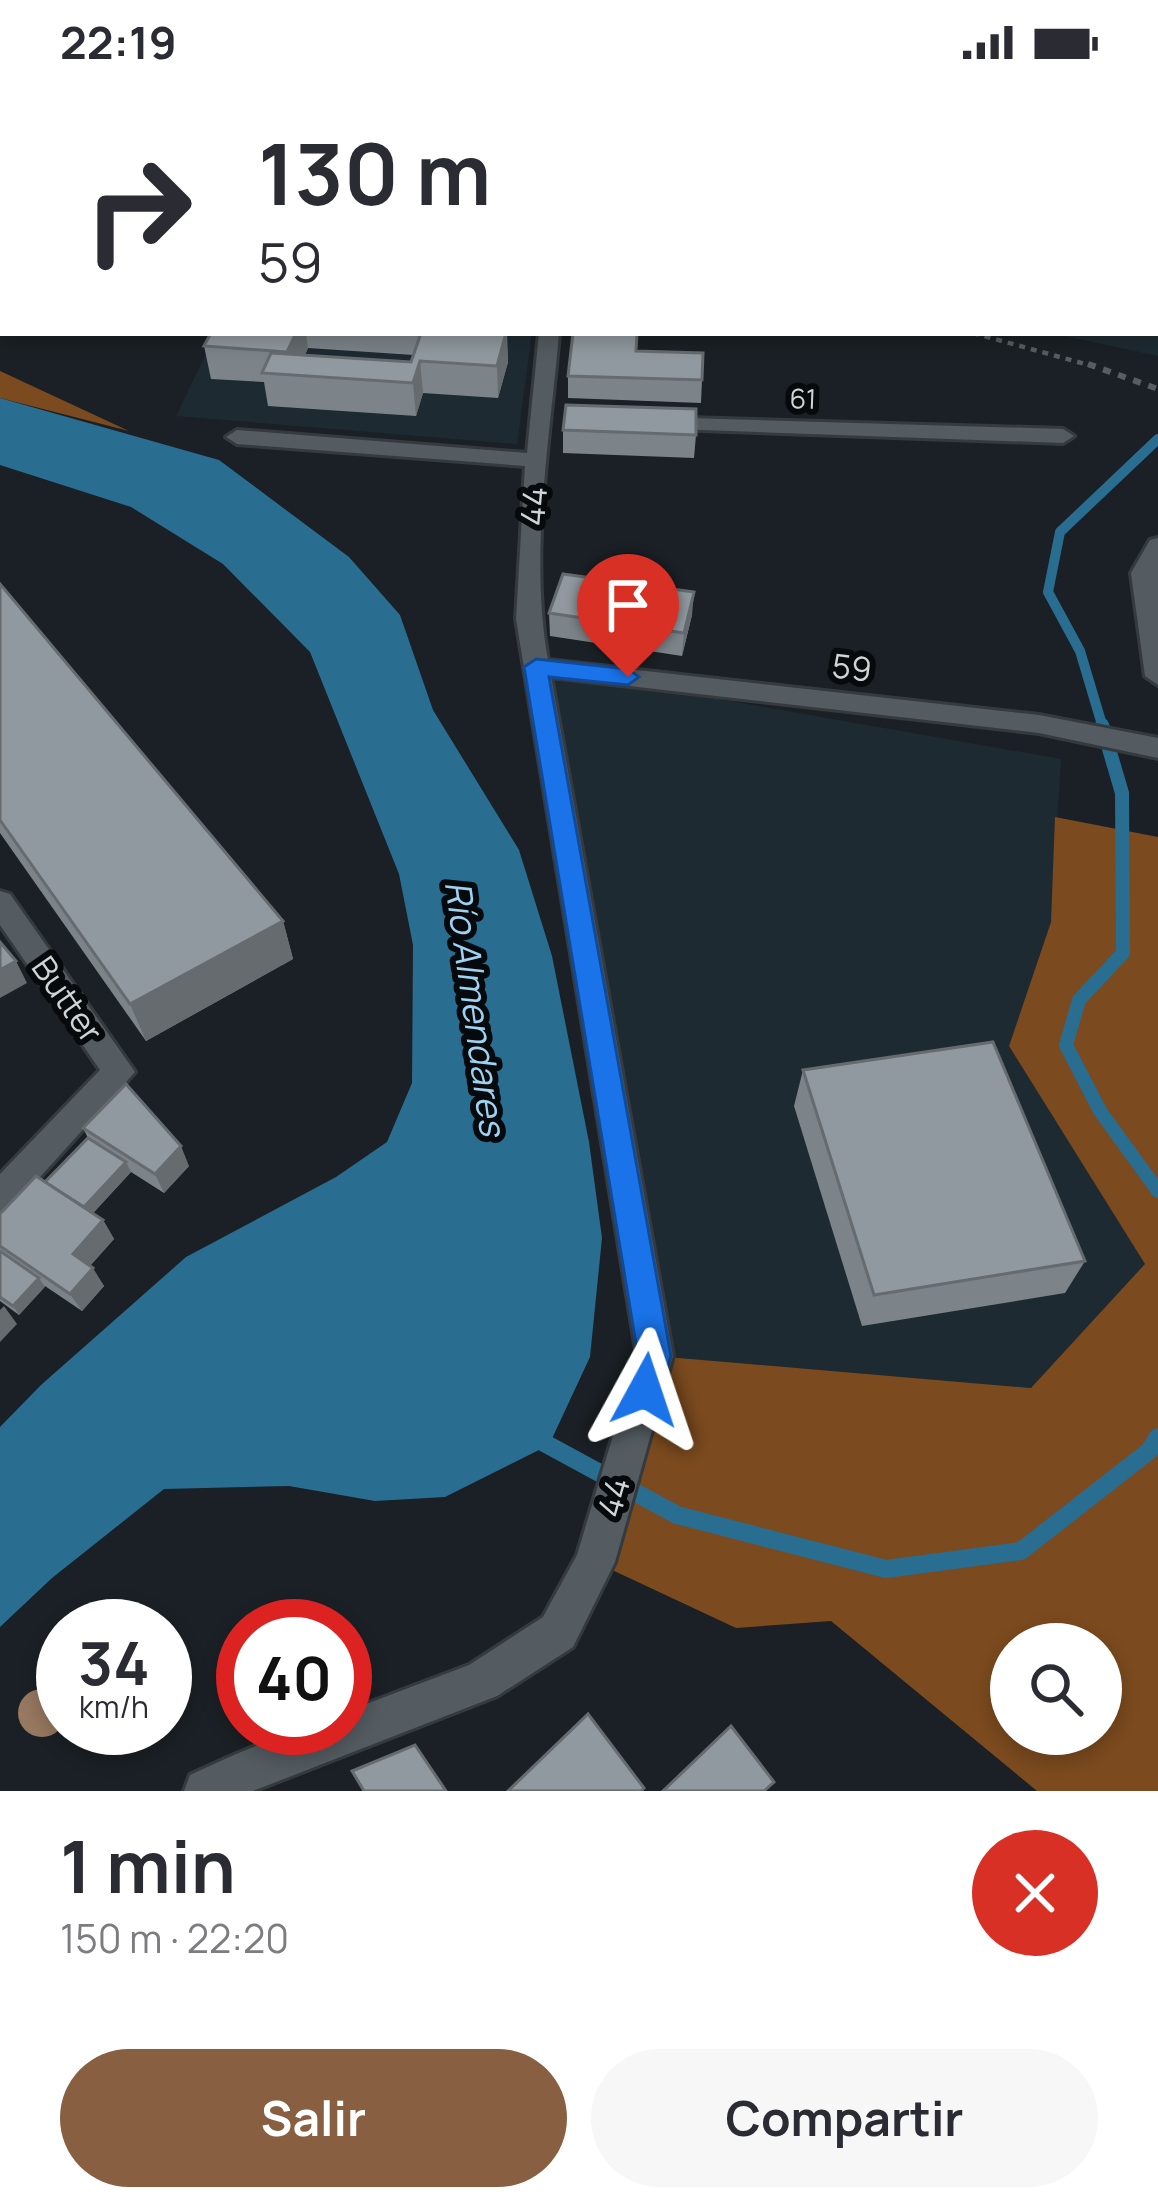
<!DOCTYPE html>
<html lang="es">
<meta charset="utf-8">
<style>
body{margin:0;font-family:Manrope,sans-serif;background:#f7f7f7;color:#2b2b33;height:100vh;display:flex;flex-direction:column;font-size:45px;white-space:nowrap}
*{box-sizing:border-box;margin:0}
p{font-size:39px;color:#7c7c81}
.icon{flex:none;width:66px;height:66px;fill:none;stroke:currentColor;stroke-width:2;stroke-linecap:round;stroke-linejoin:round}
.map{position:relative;height:1707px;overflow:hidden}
.panel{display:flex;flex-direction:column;background:#fff;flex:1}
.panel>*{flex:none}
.hud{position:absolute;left:0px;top:0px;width:1158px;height:252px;box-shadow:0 6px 18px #0003;background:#fff;color:#2b2b33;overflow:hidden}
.tools{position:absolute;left:990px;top:1539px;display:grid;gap:24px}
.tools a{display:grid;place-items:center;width:132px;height:132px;border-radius:50%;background:#fff;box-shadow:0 6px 18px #0003;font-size:60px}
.speed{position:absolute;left:36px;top:1515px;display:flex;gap:24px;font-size:60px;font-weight:700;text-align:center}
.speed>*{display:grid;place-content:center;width:156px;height:156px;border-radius:50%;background:#fff;box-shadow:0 6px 18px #0003;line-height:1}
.speed small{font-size:30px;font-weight:400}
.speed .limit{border:18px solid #d22;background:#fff;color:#111}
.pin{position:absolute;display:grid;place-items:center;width:102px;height:102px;color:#fff;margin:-123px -51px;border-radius:50% 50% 50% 0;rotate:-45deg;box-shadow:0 0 12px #0007}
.pin .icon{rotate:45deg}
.me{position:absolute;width:132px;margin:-66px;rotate:5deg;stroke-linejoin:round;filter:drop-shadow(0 0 9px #0008)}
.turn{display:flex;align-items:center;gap:42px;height:252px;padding:0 60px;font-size:54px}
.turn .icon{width:156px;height:156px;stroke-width:2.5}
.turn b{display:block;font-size:84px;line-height:102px}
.round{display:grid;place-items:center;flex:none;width:126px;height:126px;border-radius:63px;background:#f7f7f7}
.overview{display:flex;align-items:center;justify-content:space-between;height:204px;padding:0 60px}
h1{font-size:72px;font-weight:700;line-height:90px}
.cta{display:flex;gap:24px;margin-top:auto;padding:24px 60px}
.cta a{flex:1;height:138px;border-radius:72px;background:#885f40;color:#fff;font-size:48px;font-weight:700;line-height:138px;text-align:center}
.cta a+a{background:#f7f7f7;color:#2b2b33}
.status{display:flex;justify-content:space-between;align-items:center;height:84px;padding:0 60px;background:#fff;direction:ltr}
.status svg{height:33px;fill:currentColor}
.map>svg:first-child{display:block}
.built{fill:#1e2a32}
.forest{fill:#7b4a1e;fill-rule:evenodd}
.water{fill:#296d91}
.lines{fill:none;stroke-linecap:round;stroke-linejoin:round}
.stream-far2{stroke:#296d91;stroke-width:10}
.stream-far1{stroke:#296d91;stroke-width:14}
.stream{stroke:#296d91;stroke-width:18}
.river{fill:#296d91;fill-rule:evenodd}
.minor-casing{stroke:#353a3e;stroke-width:6}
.path-far1{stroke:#585d62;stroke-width:4.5;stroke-dasharray:6 6;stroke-linecap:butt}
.path{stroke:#585d62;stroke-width:6;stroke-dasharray:8 8;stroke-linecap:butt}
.minor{fill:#545c61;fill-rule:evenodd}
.tree{fill:#977860}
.wall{fill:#7c8489;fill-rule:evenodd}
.shaded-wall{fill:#656b6f}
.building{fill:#90999f;stroke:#656b6f;stroke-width:3}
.route{fill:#1a73e8;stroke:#114b97;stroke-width:3}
.labels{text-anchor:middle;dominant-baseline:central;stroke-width:12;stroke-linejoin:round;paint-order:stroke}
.far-street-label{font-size:27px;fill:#cfd4d7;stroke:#070a0c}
.street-label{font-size:33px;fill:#cfd4d7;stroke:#070a0c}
.water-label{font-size:36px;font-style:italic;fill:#9ed2f3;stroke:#070a0c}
</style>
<div class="status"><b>22:19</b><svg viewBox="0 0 49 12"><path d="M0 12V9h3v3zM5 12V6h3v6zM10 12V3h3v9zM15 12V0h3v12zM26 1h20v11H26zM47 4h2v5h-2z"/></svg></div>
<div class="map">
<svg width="1158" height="1707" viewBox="0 0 1158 1707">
<rect width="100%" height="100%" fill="#1a2025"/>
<!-- built -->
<g class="built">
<polygon points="491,0 1158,0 1158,272 1050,249 1155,249 1155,3"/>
<polygon points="216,249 532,249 517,360 176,332"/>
<polygon points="536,583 1061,675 1051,838 1009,962 1146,1180 1032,1304 655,1272"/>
</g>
<!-- forest -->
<g class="forest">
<polygon points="0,287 129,347 0,314"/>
<path d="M 1055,733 L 1158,753 L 1158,1707 L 1037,1707 L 831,1537 L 736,1544 L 595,1478 L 655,1272 L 1031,1304 L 1145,1180 L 1009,962 L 1051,838 ZM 1011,1560 L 1101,1560 L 1101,1650 L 1011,1650 Z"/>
</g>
<!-- water -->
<polygon class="water" points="0,314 219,376 349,473 400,531 433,626 519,766 552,872 589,1058 602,1154 590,1273 549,1361 445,1413 375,1417 289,1402 164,1405 52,1494 0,1543 0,1343 41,1301 186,1173 336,1093 387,1058 412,999 413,861 399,790 310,568 223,480 131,423 0,381"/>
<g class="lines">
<!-- stream-far2 -->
<polyline class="stream-far2" points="1103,644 1080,567 1048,508 1060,448 1158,355"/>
<!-- stream-far1 -->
<polyline class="stream-far1" points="1102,641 1122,709 1123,869 1079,916 1066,961 1100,1027 1158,1107"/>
<!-- stream -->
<polyline class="stream" points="537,1355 677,1431 886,1485 1021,1467 1149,1367 1158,1353"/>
<!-- river -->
<polygon class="river" points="0,0 36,0 3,3 3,14"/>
<defs>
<g id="minor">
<polygon points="483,0 501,0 503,3 485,3"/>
<rect x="0" y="119" width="3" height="10"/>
<polygon points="1158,166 1158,184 1155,185 1155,167"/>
<polygon points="1155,202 1158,203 1158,215 1155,214"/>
<path d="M 539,249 L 559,249 C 550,356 529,470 548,576 L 1039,631 L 1158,654 L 1158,674 L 1039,649 L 551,593 L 673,1272 L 615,1478 L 573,1563 L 497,1612 L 253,1707 L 184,1707 L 190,1691 C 242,1667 287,1644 345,1644 L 345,1628 L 469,1581 L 543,1533 L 577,1471 L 637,1272 L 516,535 L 525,382 L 237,360 L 226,353 L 237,346 L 527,369 Z"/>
<polygon points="655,333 1063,345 1074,352 1063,359 647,344 644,339"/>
<polygon points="1158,454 1158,601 1145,592 1131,489 1150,456"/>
<polygon points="0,807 10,810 135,988 12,1124 0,1128 0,1090 100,986 0,841"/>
</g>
</defs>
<!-- minor casing -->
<use href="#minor" class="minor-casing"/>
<!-- path-far1 -->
<polyline class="path-far1" points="973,249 1096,283"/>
<!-- path -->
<polyline class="path" points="1088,280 1158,305"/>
<!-- minor -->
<use href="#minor" class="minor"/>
</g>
<!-- trees -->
<circle class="tree" cx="42" cy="1629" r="24"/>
<!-- wall -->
<g class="wall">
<polygon points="593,0 731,0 728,3 609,3"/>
<polygon points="841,0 899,0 897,3 840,3"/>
<path d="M 211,249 L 507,249 L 508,278 L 498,314 L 423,309 L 416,332 L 268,322 L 264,298 L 211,295 L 204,262 ZM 308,264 L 414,271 L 411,278 L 305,271 Z"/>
<polygon points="636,267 702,296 701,319 568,314 568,292"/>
<polygon points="563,346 696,351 694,374 563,369"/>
<polygon points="0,500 283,837 293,875 146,957 0,749"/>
<polygon points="549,529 692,531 682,572 550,552"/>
<polygon points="803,986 1085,1177 1065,1209 862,1242 794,1022"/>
<polygon points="83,1044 189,1082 164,1109 131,1088 93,1129 103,1136 114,1155 90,1182 104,1202 82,1227 45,1202 19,1231 0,1217 0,1130 45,1098 88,1054"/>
</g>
<!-- shaded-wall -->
<g class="shaded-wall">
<polygon points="713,0 731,0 728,3 713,3"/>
<polygon points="296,249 306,249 308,264 296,292 291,291 287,268"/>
<polygon points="506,249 508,278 498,314 497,282"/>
<polygon points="420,277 423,309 416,332 413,299"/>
<polygon points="694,508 692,531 682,572 684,549"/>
<polygon points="283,837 293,875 146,957 130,920"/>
<polygon points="16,877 27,899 0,914 0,886"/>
<polygon points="181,1062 189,1082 164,1109 155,1090"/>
<polygon points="126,1078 131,1088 86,1137 80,1127"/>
<polygon points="103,1136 114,1155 84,1188 73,1170"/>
<polygon points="93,1184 104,1202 82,1227 70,1210"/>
<polygon points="39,1194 45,1203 19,1231 13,1222"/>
<polygon points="4,1222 17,1240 0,1258 0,1226"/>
</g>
<!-- building -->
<g class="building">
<polygon points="211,249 296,249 287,268 204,262"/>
<polygon points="421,249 506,249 497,282 420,277 413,299 262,289 271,269 411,278"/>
<polygon points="573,249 637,249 636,267 703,269 702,296 568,292"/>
<polygon points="566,321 696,325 696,351 563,346"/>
<polygon points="563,490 694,508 684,549 549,529"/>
<polygon points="0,500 283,837 130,920 0,736"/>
<polygon points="0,858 16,877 0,886"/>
<polygon points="993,958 1085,1177 874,1211 803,986"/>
<polygon points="126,1000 181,1062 155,1090 83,1044"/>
<polygon points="88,1054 126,1078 84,1123 45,1098"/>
<polygon points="36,1092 103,1136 73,1170 93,1184 70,1210 0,1162 0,1130"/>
<polygon points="0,1167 39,1194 13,1222 0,1213"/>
<polygon points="588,1630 644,1704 641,1707 508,1707"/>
<polygon points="731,1642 774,1698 764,1707 663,1707"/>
<polygon points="415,1661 446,1707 364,1707 352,1687"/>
</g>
<!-- route -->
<polygon class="route" points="536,575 628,585 639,593 628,601 549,593 671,1272 657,1317 645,1322 633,1317 628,1306 638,1272 524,583"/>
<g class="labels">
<!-- far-street labels -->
<g class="far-street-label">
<text transform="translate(803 314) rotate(2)">61</text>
</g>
<!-- street labels -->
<g class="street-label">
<text transform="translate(533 422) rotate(-85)">44</text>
<text transform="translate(852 583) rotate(7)">59</text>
<text transform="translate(68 915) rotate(55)">Butter</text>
<text transform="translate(613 1413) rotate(-74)">44</text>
</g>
<!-- water labels -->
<g class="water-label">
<text transform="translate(476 924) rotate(82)">Río Almendares</text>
</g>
</g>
</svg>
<div class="tools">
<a><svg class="icon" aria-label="search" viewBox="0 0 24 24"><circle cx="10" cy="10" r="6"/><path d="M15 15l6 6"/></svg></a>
</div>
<div class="speed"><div>34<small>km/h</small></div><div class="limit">40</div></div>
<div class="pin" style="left:628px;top:593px;background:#d93025"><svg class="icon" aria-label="arrive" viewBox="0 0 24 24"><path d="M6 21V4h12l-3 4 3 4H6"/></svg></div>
<svg class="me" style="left:645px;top:1306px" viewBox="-20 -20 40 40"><path d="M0-17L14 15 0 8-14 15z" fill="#1a73e8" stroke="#fff" stroke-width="4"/></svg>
<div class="hud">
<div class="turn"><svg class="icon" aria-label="right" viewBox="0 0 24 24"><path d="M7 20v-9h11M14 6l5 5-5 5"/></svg><div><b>130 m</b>59</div></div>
</div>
</div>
<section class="panel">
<div class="overview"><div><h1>1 min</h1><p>150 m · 22:20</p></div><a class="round" style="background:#d93025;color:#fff"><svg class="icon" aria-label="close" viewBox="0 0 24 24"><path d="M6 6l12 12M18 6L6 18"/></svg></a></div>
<div class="cta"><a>Salir</a><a>Compartir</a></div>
</section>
